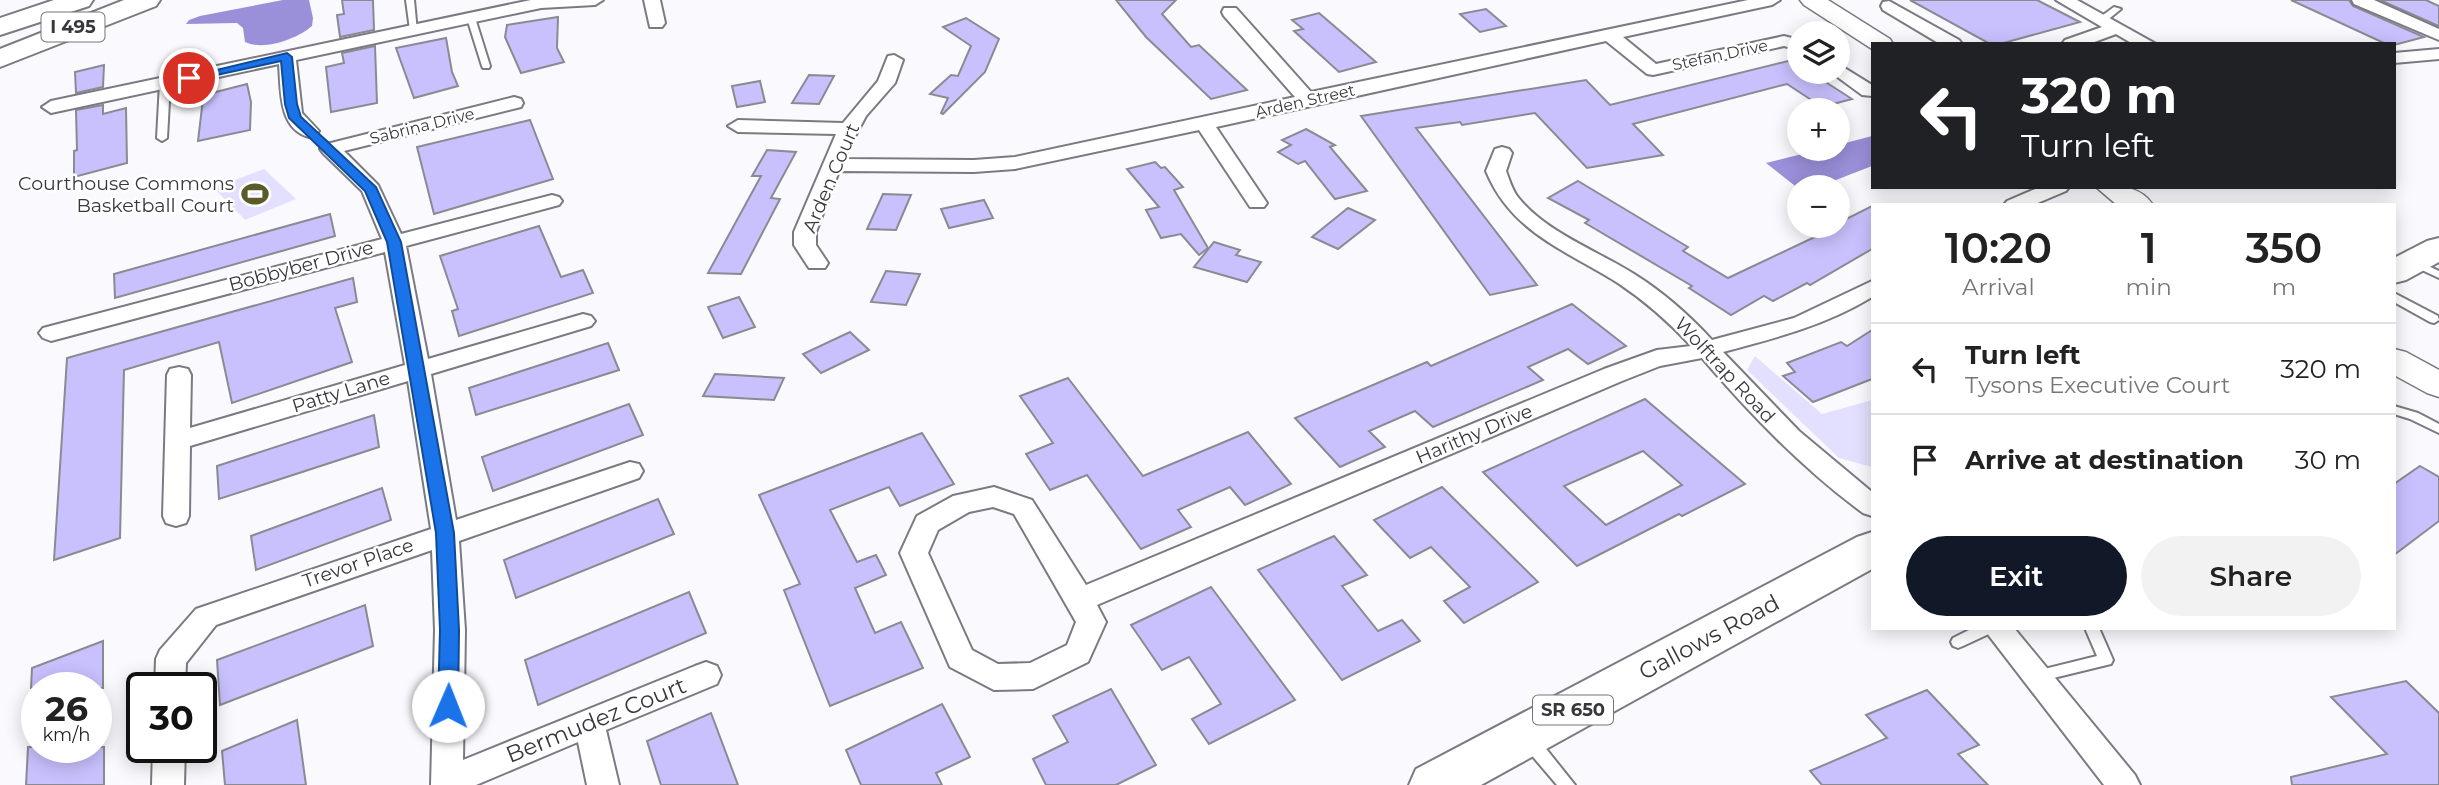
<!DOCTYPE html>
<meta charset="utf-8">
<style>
body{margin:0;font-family:Montserrat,sans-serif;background:#f2f2f2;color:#222;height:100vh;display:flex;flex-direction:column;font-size:26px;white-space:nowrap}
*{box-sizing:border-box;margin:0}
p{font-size:23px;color:#767676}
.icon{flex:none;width:38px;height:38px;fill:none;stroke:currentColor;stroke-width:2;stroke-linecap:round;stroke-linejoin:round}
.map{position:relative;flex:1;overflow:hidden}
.panel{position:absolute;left:1871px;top:203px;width:525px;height:427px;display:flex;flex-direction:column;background:#fff;border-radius:0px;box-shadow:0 4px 18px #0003}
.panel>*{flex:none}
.guide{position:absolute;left:1871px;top:42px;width:525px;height:147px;border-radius:0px;box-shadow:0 4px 18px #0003;background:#202124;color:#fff;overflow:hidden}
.controls{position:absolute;left:1787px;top:21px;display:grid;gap:14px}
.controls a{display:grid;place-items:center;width:63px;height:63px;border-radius:50%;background:#fff;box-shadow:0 4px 18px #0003;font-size:35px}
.speed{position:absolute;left:21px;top:672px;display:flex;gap:14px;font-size:35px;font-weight:700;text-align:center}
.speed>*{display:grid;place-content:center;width:91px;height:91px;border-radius:50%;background:#fff;box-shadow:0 4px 18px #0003;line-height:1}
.speed small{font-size:18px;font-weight:400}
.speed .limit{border:4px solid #111;border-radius:10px;background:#fff;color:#111}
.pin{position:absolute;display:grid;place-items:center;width:60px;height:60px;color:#fff;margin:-30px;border:4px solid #fff;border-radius:50%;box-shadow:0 2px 7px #0007}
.me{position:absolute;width:77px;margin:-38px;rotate:1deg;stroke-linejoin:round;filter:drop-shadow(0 0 5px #0008)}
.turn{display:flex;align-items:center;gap:24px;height:147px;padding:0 35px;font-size:32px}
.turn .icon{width:91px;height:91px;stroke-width:2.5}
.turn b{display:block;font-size:49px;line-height:60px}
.eta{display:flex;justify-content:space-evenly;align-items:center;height:119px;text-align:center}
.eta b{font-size:42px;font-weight:600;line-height:49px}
.action{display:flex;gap:14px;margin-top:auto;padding:14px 35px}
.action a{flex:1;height:80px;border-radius:42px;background:#111827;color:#fff;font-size:28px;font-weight:600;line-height:80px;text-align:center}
.action a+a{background:#f2f2f2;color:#222}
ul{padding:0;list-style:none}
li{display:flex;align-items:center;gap:21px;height:91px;padding:0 35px;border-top:2px solid #e0e0e0}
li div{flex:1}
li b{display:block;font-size:26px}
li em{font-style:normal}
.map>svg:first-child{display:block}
.green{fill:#e3e0ff}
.water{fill:#9a8fd9}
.building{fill:#c8c1fe;stroke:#8a8a92;stroke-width:2;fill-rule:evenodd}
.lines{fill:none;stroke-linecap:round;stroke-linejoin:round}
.lane-casing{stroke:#7a7a82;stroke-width:4}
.street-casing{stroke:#7a7a82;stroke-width:4}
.secondary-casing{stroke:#7a7a82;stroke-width:3}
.primary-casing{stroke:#7a7a82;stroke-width:4}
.highway-casing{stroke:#7a7a82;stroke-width:4}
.lane{fill:#fff;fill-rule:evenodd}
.street{fill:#fff;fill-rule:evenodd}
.secondary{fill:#fff;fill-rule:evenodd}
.primary{fill:#fff;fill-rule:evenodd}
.highway{fill:#fff;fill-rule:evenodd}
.route{fill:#1a73e8;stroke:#114b97;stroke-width:2}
.labels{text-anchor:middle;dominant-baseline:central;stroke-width:5;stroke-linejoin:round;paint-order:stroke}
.far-street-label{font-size:16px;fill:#38383c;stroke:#fff}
.shield{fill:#fff;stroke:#747476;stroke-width:2}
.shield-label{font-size:18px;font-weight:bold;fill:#38383c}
.street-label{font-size:19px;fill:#38383c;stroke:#fff}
.poi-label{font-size:19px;fill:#38383c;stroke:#fff;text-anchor:end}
.near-street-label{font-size:23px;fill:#38383c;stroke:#fff}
</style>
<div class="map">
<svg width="2439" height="785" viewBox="0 0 2439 785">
<rect width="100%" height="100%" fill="#fafafe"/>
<!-- green -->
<g class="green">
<polygon points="264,169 296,199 245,220 214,188"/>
<polygon points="1755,356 1822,414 1872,400 1872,467 1839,458 1747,370"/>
</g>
<!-- water -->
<g class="water">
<path d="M 283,0 L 309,0 L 313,18 L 312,26 C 297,39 264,51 245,42 L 243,28 L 237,23 L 186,24 L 189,20 L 200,16 Z"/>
<polygon points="1872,136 1872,166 1818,187 1799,189 1766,163 1822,149 1838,149 1838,145"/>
</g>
<!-- building -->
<g class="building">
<polygon points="342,0 373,0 374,30 340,37 337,15 344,14"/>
<polygon points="1116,0 1176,0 1162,14 1191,47 1199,45 1247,90 1211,99 1146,37"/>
<polygon points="1910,0 2037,0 2080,22 2000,44 1990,44"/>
<polygon points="2291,0 2349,0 2353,6 2424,37 2394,45 2386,44"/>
<polygon points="2380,0 2426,0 2439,6 2439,26"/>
<polygon points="1486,9 1506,26 1480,32 1460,14"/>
<polygon points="1319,13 1376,62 1339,72 1294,31 1303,29 1292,20"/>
<polygon points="558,17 557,48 564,62 521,73 505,37 507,25"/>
<polygon points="966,18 999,39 985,72 943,114 941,113 948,98 930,94 951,75 958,76 971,46 943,27"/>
<polygon points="446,38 452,72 458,86 414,98 396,48"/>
<polygon points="375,46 377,103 331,112 326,67 344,63 342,53"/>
<polygon points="1792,60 1799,65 1799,72 1810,72 1852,99 1822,107 1787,84 1633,124 1663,155 1587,168 1535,113 1462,125 1460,122 1416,128 1537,285 1490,295 1361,116 1586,80 1610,105"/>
<polygon points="104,65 103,87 76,93 75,72"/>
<polygon points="809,75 834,76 819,104 792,103"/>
<polygon points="760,81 765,102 737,107 732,86"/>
<polygon points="247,84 251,102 250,130 198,141 202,107 200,96"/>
<polygon points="103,105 103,114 126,108 127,163 74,177 74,151 77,150 76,110"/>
<polygon points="530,120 553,179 434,214 417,147"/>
<polygon points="1306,129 1335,145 1330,147 1367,191 1335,199 1305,161 1298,164 1278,152 1291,145 1282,140"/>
<polygon points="767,150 796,152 771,198 780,199 741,274 708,273 761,176 752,176"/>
<polygon points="1155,162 1161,168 1165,167 1183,187 1174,190 1208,248 1199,255 1181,234 1161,238 1146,210 1159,207 1127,169"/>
<polygon points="1578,181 1688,247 1683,251 1728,278 1838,226 1838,223 1872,206 1872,249 1810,285 1807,283 1773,301 1764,296 1731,315 1689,288 1692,286 1585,223 1589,220 1548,198"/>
<polygon points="883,194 911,195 896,230 867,229"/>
<polygon points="984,200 993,218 949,228 941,209"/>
<polygon points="1348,208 1375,220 1338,249 1312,237"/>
<polygon points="330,214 335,236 115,298 114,274"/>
<polygon points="539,226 561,277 583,270 593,293 459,336 452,311 458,309 440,256"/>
<polygon points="1214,242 1240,250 1236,255 1261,262 1247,282 1194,267"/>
<polygon points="886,271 920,274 906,305 871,302"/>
<polygon points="353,278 357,302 335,308 352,362 232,403 219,342 124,370 120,538 54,560 67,358"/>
<polygon points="739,297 755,327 723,338 708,307"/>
<polygon points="1572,304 1626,346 1588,364 1568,349 1528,367 1543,380 1433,427 1415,411 1369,431 1385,447 1340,467 1295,418 1427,362 1431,366"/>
<polygon points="1872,330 1872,379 1813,402 1783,376 1795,372 1787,363 1841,342 1847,346"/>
<polygon points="850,332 869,350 821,373 803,354"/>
<polygon points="608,343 619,370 476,415 469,388"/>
<polygon points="715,374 734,375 784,378 774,400 703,396"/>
<polygon points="1068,378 1143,476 1248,432 1291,484 1245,505 1230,487 1178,510 1191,527 1141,549 1087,475 1050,490 1026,454 1053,443 1020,396"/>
<path d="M 1645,399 L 1745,484 L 1682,516 L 1679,514 L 1577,566 L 1483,472 ZM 1643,451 L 1682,485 L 1606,525 L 1564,486 Z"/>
<polygon points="629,404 643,435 493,491 482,457"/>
<polygon points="374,415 379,447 219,499 217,466"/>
<polygon points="922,433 954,484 900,506 889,487 830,510 857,562 876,555 886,575 855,588 875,633 901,622 923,668 830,706 784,590 800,584 759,495"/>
<polygon points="2420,466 2439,477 2439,521 2394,555 2394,484"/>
<polygon points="1442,487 1538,582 1464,623 1444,601 1470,587 1431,547 1410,558 1374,520"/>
<polygon points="382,488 391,520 256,570 251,536"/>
<polygon points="658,499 674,534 516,598 504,560"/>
<polygon points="1334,536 1367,575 1342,586 1378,631 1402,620 1420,641 1342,680 1258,570"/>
<polygon points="1211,587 1295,700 1209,744 1192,719 1221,704 1189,657 1162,670 1131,625"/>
<polygon points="689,592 706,633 538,705 525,660"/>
<polygon points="365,605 373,646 220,705 217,660"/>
<polygon points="103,641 103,688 31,688 32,668"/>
<polygon points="2406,681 2439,713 2439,785 2292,785 2291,777 2387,754 2331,697"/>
<polygon points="1111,689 1156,765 1116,785 1046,785 1033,759 1068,742 1053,716"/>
<polygon points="1927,690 1979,745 1958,754 1988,785 1822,785 1810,771 1887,738 1866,715"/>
<polygon points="942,704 970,757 936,773 942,785 861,785 846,750"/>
<polygon points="711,713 738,785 661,785 647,741"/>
<polygon points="297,720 306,785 225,785 222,751"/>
<polygon points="28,747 104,747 104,785 26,785"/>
</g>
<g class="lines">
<defs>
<g id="lane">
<polygon points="406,0 414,0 417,32 410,30"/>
<polygon points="2114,7 2121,9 2105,22 2099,22 2099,18"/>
<polygon points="468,16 475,18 490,66 489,68 483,68 482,66 467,18"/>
<polygon points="165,80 170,83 167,138 162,141 157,138 160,83"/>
<polygon points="309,128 333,147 333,151 327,151 306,133 306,129"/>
<polygon points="2413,259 2439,271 2439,278 2409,264 2408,262"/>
<polygon points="2394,293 2438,316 2439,320 2434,323 2430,322 2394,302"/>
<polygon points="2394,406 2418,413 2439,424 2439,433 2410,419 2394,414"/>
<polygon points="1973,628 1995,628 1993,632 1963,646 1958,648 1953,646 1951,642 1953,638"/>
<polygon points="2085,628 2099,628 2113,660 2111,664 2037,682 2032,680 2029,676 2032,672 2097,656"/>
<polygon points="1529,733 1535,735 1575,785 1557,785 1523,745 1521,740 1523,735"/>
</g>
<g id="street">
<path d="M 531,0 L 603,0 L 595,5 L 541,8 L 296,60 L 302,113 L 319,131 L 309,137 C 278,129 281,89 279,64 L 51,113 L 42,107 L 51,101 Z"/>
<polygon points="644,0 660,0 665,23 662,27 650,27"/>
<polygon points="1748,0 1780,0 1772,5 1623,37 1656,64 1784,36 1799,40 1799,50 1784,46 1653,75 1647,74 1606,41 1216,127 1267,203 1264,207 1250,207 1199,130 1015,169 974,172 839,171 816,232 816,245 828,263 825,268 809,268 794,245 794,232 836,134 738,132 728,126 738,120 843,123 878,81 888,56 894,55 903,60 895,83 866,116 843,159 974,160 1015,157 1295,97 1224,16 1222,12 1224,8 1236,8 1311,92"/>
<polygon points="2056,0 2077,0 2156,44 2133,44 2116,34 2089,44 2062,44 2065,40 2102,27"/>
<polygon points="2352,0 2374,0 2439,29 2439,40 2354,4"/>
<polygon points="1889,1 1959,40 1962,44 1940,44 1883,10 1881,6 1883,2"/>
<polygon points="2439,49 2439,59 2394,63 2394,53"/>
<polygon points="1838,64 1872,85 1872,96 1862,95 1832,73 1838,72"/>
<polygon points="514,97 521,99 523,103 521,107 344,151 378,185 401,234 552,195 559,197 562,201 559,205 406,246 428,359 583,314 591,316 595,321 591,326 431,374 456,520 630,462 639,464 643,471 639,478 459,541 465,630 463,760 695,666 706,662 717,666 721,675 717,684 606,730 619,785 587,785 578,742 476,785 431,785 435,630 432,550 216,625 186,663 185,688 155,688 156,659 160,650 196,609 431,529 408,381 190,446 189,516 186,523 176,526 166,523 163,516 167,375 170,369 179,367 188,369 191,375 190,428 405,365 385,252 51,341 43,338 39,333 43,328 382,239 362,191 323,153 320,149 323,145"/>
<path d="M 1502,147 L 1509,149 L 1512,153 L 1506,171 C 1509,179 1512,189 1517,196 C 1545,232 1596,250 1634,274 C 1663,292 1689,315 1712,340 L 1794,318 L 1872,281 L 1872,297 C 1826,325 1776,338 1723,352 L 1799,431 L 1872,492 L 1872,516 L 1863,513 C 1802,468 1751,415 1702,358 L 1660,366 L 1622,381 L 1097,605 L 1106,622 L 1088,662 L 1033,689 L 994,690 L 950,667 L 900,553 L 917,516 L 953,496 L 994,487 L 1032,500 L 1086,585 L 1604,369 L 1657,350 L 1691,346 C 1669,322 1645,301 1618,283 C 1565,250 1511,232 1486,171 L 1495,149 ZM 993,507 L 1014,514 L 1076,622 L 1067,645 L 1030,663 L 998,664 L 972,650 L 928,553 L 938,530 L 969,512 Z"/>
<polygon points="2040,187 2069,187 2066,191 2033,205 2004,205 2007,201"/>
<polygon points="1983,628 2014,628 2135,775 2140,785 2104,785"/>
<polygon points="153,747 185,747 184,785 152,785"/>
</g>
<g id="secondary">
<polygon points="1800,0 1828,0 1890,39 1893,44 1872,44 1872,49 1804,5"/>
<path d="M 2096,187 C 2118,187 2139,184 2153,205 L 2117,205 Z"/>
<polygon points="2394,349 2406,352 2439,370 2439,397 2427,393 2394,375"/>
</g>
<g id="primary">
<polygon points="2439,238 2439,262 2406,280 2394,283 2394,258 2427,241"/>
<polygon points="1872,532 1872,569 1481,785 1409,785 1416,769 1857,537"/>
</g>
<g id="highway">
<polygon points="54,0 93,0 89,6 0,35 0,18"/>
<polygon points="124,0 160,0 156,6 0,67 0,49"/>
</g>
</defs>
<!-- lane casing -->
<use href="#lane" class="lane-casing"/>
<!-- street casing -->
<use href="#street" class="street-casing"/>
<!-- secondary casing -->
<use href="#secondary" class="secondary-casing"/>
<!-- primary casing -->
<use href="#primary" class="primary-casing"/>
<!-- highway casing -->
<use href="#highway" class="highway-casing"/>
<!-- lane -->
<use href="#lane" class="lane"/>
<!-- street -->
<use href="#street" class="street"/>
<!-- secondary -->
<use href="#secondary" class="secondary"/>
<!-- primary -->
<use href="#primary" class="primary"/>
<!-- highway -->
<use href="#highway" class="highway"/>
</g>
<!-- route -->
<polygon class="route" points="287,53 292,57 297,104 301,117 376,187 401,242 454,533 459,630 458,706 455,712 448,714 441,712 438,706 440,630 436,533 387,242 365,191 289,118 285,104 281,61 189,81 183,78"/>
<!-- icons -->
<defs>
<symbol id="stadium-bare" viewBox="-9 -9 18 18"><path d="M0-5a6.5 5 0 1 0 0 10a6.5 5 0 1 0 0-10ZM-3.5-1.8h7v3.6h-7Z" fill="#5a5b28" stroke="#fff" stroke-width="2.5" paint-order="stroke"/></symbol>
</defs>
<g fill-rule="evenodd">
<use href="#stadium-bare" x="236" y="175" width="38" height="38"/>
</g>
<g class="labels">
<!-- far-street labels -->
<g class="far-street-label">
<text transform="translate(1720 55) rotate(-12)">Stefan Drive</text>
<text transform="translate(1305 101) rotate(-13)">Arden Street</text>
<text transform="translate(422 126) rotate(-14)">Sabrina Drive</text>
</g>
<!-- shield labels -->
<g class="shield">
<rect x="41.5" y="12.5" width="63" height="29" rx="5"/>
<rect x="1533" y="695.5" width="80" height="29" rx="5"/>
</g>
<g class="shield-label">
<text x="73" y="27">I 495</text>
<text x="1573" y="710">SR 650</text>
</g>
<!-- street labels -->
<g class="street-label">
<text transform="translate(831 178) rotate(-67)">Arden Court</text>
<text transform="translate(301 266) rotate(-15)">Bobbyber Drive</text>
<text transform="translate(1725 370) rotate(47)">Wolftrap Road</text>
<text transform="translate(341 392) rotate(-17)">Patty Lane</text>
<text transform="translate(1474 434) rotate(-23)">Harithy Drive</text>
<text transform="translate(358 563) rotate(-19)">Trevor Place</text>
</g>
<!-- poi labels -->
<g class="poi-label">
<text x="234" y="183">Courthouse Commons<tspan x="234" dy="22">Basketball Court</tspan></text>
</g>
<!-- near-street labels -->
<g class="near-street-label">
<text transform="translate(1709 637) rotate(-28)">Gallows Road</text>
<text transform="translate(596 720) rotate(-22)">Bermudez Court</text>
</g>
</g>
</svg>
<div class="controls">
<a><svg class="icon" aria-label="layers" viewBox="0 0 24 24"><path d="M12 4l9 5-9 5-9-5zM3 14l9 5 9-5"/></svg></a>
<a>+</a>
<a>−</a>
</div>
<div class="speed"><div>26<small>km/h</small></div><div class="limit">30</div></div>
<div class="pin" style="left:189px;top:78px;background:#d93025"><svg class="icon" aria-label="arrive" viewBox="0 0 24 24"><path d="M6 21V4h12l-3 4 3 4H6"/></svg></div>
<svg class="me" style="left:448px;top:706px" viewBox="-20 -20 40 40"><circle r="19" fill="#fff"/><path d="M0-13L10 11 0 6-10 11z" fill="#1a73e8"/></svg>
<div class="guide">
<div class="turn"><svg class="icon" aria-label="left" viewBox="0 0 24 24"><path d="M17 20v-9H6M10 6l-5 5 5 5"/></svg><div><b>320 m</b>Turn left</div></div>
</div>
<section class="panel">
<div class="eta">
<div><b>10:20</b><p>Arrival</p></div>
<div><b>1</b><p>min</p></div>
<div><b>350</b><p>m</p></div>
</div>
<ul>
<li><svg class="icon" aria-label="left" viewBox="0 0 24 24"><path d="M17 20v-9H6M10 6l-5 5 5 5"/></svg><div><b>Turn left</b><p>Tysons Executive Court</p></div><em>320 m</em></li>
<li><svg class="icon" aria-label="arrive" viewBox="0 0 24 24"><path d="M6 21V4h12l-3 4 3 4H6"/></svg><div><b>Arrive at destination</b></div><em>30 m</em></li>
</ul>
<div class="action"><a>Exit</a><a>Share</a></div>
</section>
</div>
